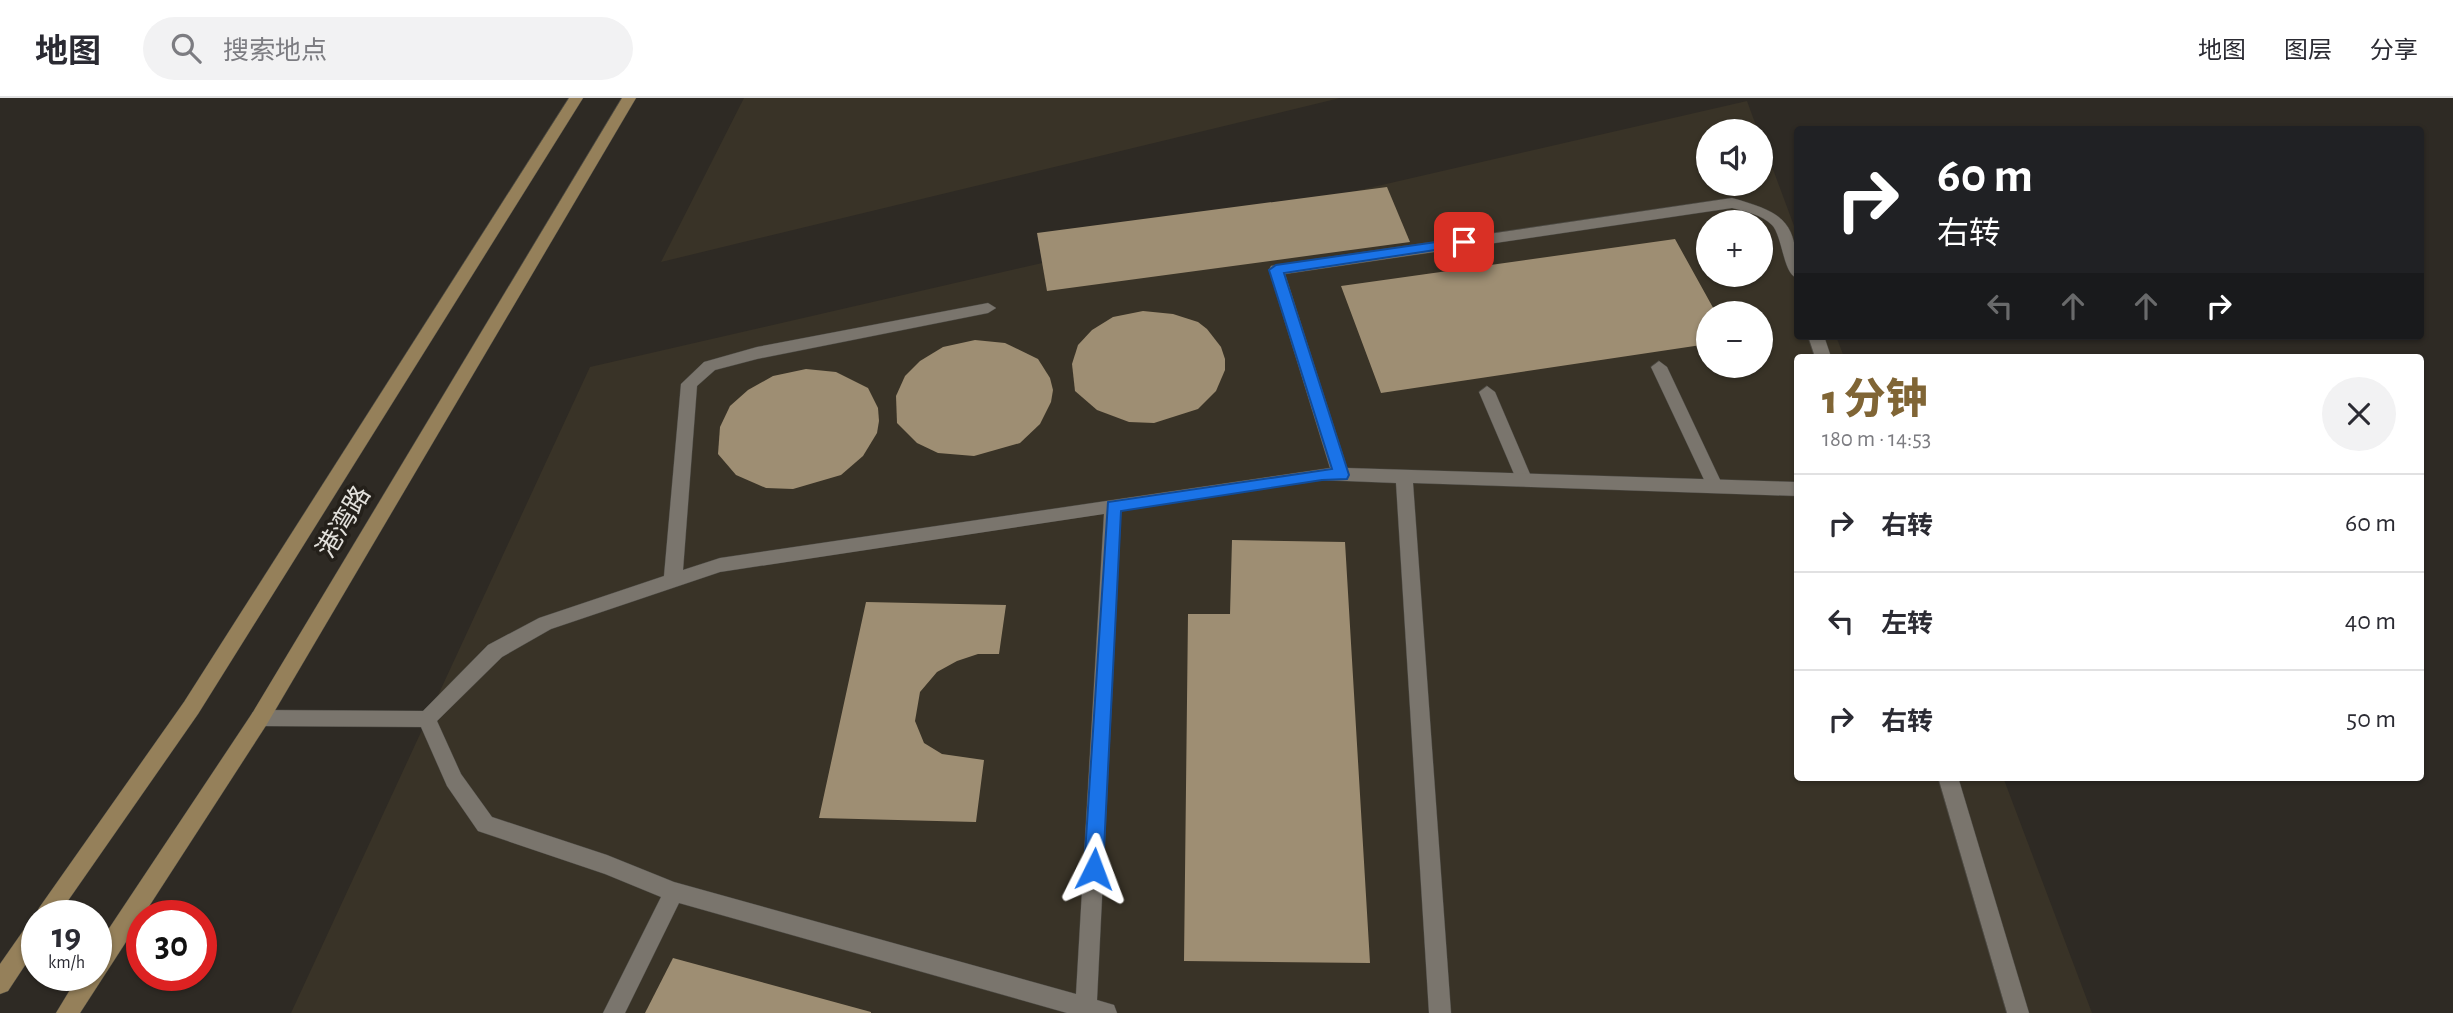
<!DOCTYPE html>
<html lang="zh">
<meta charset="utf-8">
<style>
body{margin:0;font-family:"Alegreya Sans","Noto Sans SC",sans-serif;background:#f2f2f3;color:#2b2b33;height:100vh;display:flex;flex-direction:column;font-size:26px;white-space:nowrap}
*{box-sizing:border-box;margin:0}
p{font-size:23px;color:#7c7c81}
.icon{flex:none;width:38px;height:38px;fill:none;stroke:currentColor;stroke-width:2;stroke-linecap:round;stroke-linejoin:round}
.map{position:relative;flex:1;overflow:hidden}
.panel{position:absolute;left:1794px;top:256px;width:630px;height:427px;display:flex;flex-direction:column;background:#fff;border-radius:7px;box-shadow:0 2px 5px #0004}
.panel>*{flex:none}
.guide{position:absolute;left:1794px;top:28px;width:630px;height:214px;border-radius:7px;box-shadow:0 2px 5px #0004;background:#202124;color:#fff;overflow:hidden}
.fabs{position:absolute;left:1696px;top:21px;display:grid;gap:14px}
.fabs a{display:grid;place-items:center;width:77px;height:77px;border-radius:50%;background:#fff;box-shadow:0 2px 5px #0004;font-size:35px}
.speed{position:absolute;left:21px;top:802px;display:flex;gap:14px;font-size:35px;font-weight:700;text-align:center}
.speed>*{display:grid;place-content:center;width:91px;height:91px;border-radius:50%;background:#fff;box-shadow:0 2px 5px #0004;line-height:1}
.speed small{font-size:18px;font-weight:400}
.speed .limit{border:10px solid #d22;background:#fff;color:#111}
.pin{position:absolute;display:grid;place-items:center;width:60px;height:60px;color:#fff;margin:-30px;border-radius:14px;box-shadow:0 4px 10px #0006}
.me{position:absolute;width:77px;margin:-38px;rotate:3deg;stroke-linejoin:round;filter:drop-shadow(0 0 5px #0008)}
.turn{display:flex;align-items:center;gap:24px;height:147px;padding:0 28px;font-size:32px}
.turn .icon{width:91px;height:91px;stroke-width:2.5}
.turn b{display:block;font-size:49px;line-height:60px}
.lanes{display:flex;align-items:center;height:66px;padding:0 28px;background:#0003;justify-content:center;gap:35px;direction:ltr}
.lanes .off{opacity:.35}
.round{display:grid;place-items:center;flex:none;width:74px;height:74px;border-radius:37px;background:#f2f2f3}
.headline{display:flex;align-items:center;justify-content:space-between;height:119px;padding:0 28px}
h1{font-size:42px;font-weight:800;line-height:52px;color:#806535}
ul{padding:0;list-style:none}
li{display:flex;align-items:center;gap:21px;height:98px;padding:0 28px;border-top:2px solid #e1e1e2}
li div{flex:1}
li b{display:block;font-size:26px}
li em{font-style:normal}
header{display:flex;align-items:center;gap:42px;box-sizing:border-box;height:98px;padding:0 35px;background:#fff;border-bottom:2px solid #e1e1e2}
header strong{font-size:33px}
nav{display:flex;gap:38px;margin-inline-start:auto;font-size:24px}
.search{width:490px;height:63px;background:#f2f2f3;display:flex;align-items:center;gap:18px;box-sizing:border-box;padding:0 24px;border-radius:38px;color:#7c7c81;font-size:26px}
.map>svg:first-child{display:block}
.built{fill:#393327;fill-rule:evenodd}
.building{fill:#9e8e73}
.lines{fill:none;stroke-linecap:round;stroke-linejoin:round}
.lane-casing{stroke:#4b4943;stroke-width:1}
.street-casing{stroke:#4b4943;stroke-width:1}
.secondary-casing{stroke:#4b4943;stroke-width:1}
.lane{fill:#7a756d;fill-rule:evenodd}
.street{fill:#7a756d;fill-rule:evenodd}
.secondary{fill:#95805a;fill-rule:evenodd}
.route{fill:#1a73e8;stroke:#114b97;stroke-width:2}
.labels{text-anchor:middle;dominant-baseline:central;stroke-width:7;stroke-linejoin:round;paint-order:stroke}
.street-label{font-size:26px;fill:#e3e1dc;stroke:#24201a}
</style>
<header>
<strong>地图</strong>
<div class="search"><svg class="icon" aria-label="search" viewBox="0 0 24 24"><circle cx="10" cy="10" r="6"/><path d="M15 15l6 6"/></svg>搜索地点</div>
<nav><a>地图</a><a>图层</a><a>分享</a></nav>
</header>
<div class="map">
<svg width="2453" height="915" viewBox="0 0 2453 915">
<rect width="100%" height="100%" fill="#2e2a24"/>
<!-- built -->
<g class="built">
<polygon points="744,0 1340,0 661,164"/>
<path d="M 1747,3 L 1758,33 L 1708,33 L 1708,86 L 1760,86 L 1761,39 L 1797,136 L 1797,238 L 1836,238 L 1844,259 L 1797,259 L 1797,679 L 2003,679 L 2092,915 L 291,915 L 590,269 ZM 1708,124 L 1760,124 L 1760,177 L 1708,177 ZM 1708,215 L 1760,215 L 1760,268 L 1708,268 Z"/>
</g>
<!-- building -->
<g class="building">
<polygon points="1387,89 1410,144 1047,193 1037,135"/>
<polygon points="1675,141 1716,215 1708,215 1708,246 1381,295 1341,188"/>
<polygon points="1143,213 1173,216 1198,224 1207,231 1221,249 1225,261 1225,272 1216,293 1198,311 1154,325 1129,324 1097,312 1075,293 1072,266 1078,247 1092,232 1113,219"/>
<polygon points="975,242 1005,245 1038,261 1050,280 1053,292 1051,304 1040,326 1020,345 974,358 938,355 917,345 897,325 896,298 905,278 920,263 943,249"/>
<polygon points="806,271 836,274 868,290 878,310 879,323 877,335 863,358 841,377 793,391 766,390 736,377 718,356 720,329 730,308 748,292 773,278"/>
<polygon points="1232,442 1345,444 1370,865 1184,863 1188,516 1230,516"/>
<polygon points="866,504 1006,507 999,556 978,556 957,563 937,574 920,594 915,623 924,645 942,656 984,662 976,724 819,720"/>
<polygon points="673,860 871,914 871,915 645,915"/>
</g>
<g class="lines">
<defs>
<g id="lane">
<polygon points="1659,263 1667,269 1723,388 1721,393 1709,393 1707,388 1651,269"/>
<polygon points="1487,288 1495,294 1533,383 1531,388 1519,388 1517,383 1479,294"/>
</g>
<g id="street">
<path d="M 1732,100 C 1785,115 1797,123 1797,180 C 1783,176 1783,139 1772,127 C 1762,117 1745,113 1732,110 L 1285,176 L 1347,370 L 1797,384 L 1797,398 L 1413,385 L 1451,915 L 1429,915 L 1396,385 L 1322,382 L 1121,413 L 1097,902 L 1114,907 L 1117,915 L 1067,915 L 679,805 L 625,915 L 603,915 L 661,799 L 605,776 L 478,733 L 447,688 L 421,629 L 260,628 L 253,626 L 250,620 L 253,614 L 260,612 L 423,613 L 488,547 L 539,520 L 664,478 L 681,286 L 704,264 L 757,249 L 988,205 L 996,210 L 988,215 L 757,261 L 715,272 L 697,288 L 683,472 L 720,460 L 1330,370 L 1269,172 L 1271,168 ZM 1104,416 L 1076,896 L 674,784 L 607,757 L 492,719 L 461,676 L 437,623 L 502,559 L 551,531 L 720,474 Z"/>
<polygon points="1808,238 1824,238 1831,259 1815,259"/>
<polygon points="1938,679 1958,679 2029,915 2007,915"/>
</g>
<g id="secondary">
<polygon points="569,0 583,0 198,616 58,817 37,817 37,820 36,817 39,810 184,604"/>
<polygon points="622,0 636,0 267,626 80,915 56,915 79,877 96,877 96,850 253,614"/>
<polygon points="37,820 37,849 8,893 0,896 0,866 30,823"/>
</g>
</defs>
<!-- lane casing -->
<use href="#lane" class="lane-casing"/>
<!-- street casing -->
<use href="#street" class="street-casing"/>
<!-- secondary casing -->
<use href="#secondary" class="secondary-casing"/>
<!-- lane -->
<use href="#lane" class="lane"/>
<!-- street -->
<use href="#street" class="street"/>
<!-- secondary -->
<use href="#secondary" class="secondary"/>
</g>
<!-- route -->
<polygon class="route" points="1464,140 1470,144 1468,147 1284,175 1349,377 1347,381 1322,382 1121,413 1103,771 1100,778 1094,780 1087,778 1084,771 1108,404 1332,371 1269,172 1276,167"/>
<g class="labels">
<!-- street labels -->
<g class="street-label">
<text transform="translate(344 424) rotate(-59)">港湾路</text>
</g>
</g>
</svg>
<div class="fabs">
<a><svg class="icon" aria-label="sound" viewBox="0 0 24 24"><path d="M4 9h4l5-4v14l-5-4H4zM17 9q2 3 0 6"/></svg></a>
<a>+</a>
<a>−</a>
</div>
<div class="speed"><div>19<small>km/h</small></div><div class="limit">30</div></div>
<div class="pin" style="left:1464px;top:144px;background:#d93025"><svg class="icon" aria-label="arrive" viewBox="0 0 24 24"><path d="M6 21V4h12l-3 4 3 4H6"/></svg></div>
<svg class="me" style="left:1094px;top:771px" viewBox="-20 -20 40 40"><path d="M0-17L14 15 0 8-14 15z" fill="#1a73e8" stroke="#fff" stroke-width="4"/></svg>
<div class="guide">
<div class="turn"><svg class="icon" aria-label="right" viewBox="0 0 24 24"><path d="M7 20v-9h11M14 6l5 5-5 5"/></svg><div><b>60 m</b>右转</div></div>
<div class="lanes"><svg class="icon off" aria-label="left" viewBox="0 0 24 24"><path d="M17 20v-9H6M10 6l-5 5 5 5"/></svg><svg class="icon off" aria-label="ahead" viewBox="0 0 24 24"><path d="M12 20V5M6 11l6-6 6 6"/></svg><svg class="icon off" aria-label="ahead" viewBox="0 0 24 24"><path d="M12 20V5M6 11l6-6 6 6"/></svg><svg class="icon" aria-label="right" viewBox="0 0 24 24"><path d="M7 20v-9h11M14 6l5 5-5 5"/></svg></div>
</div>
<section class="panel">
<div class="headline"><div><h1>1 分钟</h1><p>180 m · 14:53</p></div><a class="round"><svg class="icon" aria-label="close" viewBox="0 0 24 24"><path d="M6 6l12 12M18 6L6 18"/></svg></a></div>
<ul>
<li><svg class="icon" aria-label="right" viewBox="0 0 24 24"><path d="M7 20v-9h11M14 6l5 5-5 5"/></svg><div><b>右转</b></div><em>60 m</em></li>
<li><svg class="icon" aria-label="left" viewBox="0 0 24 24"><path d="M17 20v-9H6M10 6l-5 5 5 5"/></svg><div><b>左转</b></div><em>40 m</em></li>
<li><svg class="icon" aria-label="right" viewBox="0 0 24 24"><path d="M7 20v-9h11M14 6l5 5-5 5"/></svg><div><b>右转</b></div><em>50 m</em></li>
</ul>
</section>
</div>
